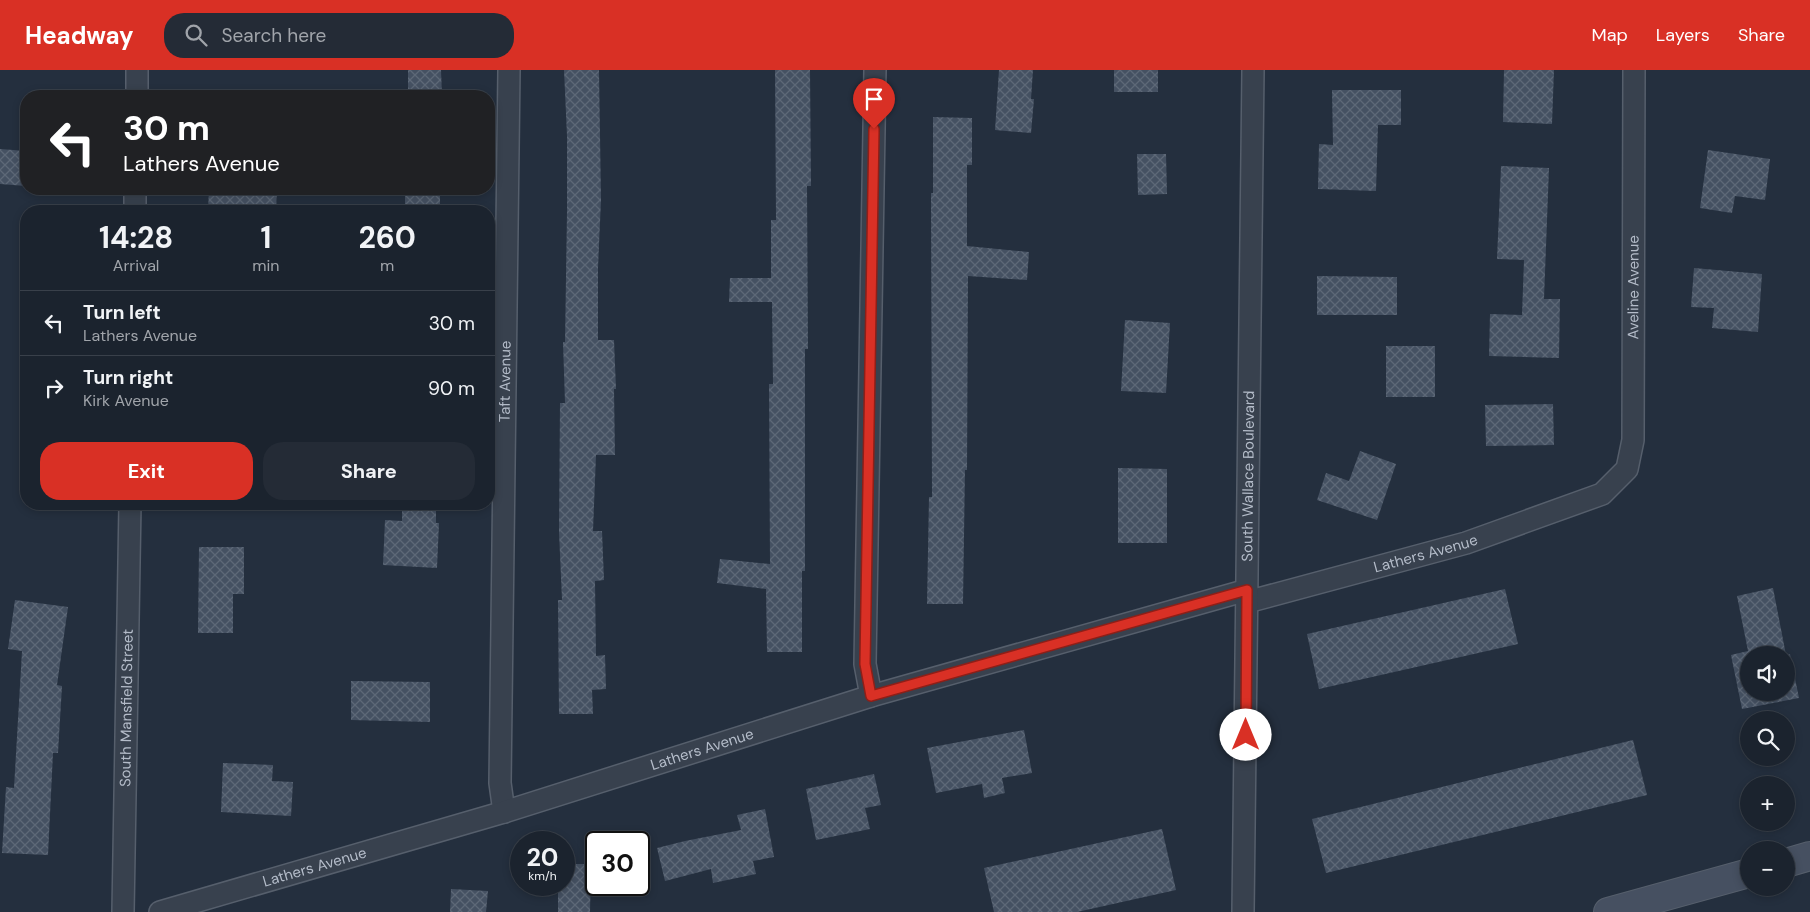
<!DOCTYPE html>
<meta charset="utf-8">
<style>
body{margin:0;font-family:"DM Sans",sans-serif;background:#242b36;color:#f1f3f6;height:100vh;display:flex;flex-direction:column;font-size:19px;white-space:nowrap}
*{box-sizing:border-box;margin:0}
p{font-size:16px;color:#a0a4aa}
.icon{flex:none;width:28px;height:28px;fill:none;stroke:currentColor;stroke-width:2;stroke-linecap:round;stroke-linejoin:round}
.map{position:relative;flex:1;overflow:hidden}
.details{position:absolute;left:20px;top:135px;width:475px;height:305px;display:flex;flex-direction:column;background:#1b232e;border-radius:20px;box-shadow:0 2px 8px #0003,0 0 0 1px #39404a}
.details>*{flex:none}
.top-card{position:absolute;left:20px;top:20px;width:475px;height:105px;border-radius:20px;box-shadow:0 2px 8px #0003,0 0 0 1px #39404a;background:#202124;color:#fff;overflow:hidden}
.tools{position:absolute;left:1740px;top:576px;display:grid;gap:10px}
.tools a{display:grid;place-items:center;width:55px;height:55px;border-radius:50%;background:#1b232e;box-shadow:0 2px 8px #0003,0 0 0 1px #39404a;font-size:25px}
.speed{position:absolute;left:510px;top:761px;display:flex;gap:10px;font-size:25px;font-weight:700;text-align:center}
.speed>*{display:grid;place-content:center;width:65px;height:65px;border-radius:50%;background:#1b232e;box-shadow:0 2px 8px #0003,0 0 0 1px #39404a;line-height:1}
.speed small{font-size:12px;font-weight:400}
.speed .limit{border:2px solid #111;border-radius:8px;background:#fff;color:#111}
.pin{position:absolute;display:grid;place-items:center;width:42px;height:42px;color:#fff;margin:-51px -21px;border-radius:50% 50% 50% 0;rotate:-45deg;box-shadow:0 0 5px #0007}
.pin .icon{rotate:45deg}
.me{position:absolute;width:55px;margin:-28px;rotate:0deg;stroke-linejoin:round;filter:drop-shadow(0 0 4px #0008)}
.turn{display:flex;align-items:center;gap:18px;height:105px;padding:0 20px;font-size:22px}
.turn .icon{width:65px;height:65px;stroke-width:2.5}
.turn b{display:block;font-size:35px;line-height:42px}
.eta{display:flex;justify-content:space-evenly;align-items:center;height:85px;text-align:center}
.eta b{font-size:30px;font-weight:700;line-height:35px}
.primary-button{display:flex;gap:10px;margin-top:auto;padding:10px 20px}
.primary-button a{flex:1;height:58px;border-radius:20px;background:#d93025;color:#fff;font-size:20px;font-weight:700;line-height:58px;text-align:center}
.primary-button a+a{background:#242b36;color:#f1f3f6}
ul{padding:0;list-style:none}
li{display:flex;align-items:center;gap:15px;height:65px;padding:0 20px;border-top:1px solid #39404a}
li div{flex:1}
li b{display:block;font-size:19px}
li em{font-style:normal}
header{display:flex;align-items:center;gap:30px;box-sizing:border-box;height:70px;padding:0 25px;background:#d93025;color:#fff}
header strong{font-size:24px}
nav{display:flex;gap:28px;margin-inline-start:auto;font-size:18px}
.search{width:350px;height:45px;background:#242b36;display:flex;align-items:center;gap:12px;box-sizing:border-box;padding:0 18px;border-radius:20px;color:#a0a4aa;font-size:19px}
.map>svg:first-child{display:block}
.building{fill:url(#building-cross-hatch);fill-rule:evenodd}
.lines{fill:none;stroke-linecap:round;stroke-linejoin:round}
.minor-casing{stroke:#565f6c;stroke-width:24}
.secondary-casing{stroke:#565f6c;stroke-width:30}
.minor{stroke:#38414e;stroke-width:21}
.secondary{stroke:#465061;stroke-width:28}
.route-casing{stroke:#8d1f18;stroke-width:12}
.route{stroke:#d93025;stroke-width:9}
.labels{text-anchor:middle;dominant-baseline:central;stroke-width:4;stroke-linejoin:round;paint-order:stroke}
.street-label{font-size:15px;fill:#b4bcc9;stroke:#1d2633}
</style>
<header>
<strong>Headway</strong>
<div class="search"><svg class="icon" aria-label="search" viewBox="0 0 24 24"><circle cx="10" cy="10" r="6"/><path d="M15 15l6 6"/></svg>Search here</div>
<nav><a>Map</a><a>Layers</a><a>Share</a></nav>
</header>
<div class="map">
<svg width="1810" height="842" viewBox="0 0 1810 842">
<defs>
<pattern id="building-cross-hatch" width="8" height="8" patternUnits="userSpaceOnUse" patternTransform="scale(1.25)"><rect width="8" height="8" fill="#455162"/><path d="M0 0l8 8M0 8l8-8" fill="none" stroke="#5d6877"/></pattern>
</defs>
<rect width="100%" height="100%" fill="#242f3e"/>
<!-- building -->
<g class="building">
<polygon points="408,0 441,0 442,26 408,26"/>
<polygon points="564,0 599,0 601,130 598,198 598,270 614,270 616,319 614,319 615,385 596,385 593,461 602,461 604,510 595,511 596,586 605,585 606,619 592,620 593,644 559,644 558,530 562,530 559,462 560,333 565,333 563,272 565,272 567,141 567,66"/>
<polygon points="775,0 810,0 811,116 807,116 808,279 805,279 805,501 802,501 802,582 767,582 766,519 717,513 720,489 770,494 769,314 773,314 772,232 729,232 730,208 771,208 771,150 776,150"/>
<polygon points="999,0 1033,0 1031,29 1034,29 1031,63 995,60"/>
<rect x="1114" y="0" width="44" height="22"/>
<polygon points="1504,0 1554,0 1552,54 1503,52"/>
<polygon points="1332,20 1401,20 1401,55 1378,55 1376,121 1318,119 1319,74 1333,75"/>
<polygon points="933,47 972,48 972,95 967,95 967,176 1029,182 1027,210 968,206 967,400 965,400 963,534 927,534 929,427 932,427 931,123 933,123"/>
<polygon points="0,79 26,81 26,116 0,114"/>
<polygon points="1708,80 1770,89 1765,130 1735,126 1732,143 1700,138"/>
<polygon points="1137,84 1166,84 1167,124 1138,125"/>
<polygon points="1501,96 1549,98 1544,229 1560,229 1559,288 1489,286 1490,244 1522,245 1524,190 1497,189"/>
<polygon points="209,119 277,119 276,141 208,141"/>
<rect x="405" y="120" width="35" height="21"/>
<polygon points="1694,198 1762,204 1758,262 1712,258 1714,238 1691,237"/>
<polygon points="1317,206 1397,207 1397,245 1317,245"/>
<polygon points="1125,250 1170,253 1166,323 1121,321"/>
<rect x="1386" y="276" width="49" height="51"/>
<polygon points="1553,334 1554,375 1486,376 1485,335"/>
<polygon points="1360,381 1396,394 1377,450 1317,430 1326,403 1349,411"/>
<polygon points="1118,398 1167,399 1167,473 1118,473"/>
<polygon points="402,434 436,434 436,453 439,453 437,498 383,495 385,450 402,451"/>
<polygon points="199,477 244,477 244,524 233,524 233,563 198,563"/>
<path d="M 1773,518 L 1786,585 L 1790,584 L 1799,628 L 1742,639 L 1731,585 L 1748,581 L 1737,526 ZM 1749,585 L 1786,585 L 1786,622 L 1749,622 Z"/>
<polygon points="1505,519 1518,574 1319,619 1307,564"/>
<polygon points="15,530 68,537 57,615 62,616 58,683 53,683 48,785 2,783 6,717 14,718 22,581 8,579"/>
<polygon points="351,611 430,612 430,652 351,650"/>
<polygon points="1024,660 1032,703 1002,708 1005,723 984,728 982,714 936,723 927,678"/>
<polygon points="1633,670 1647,725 1326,803 1312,749"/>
<polygon points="223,693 273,695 272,711 293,712 291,746 221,742"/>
<polygon points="874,704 881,735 865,738 870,759 816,770 806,719"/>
<polygon points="765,739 774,787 753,791 756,804 713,813 711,799 665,811 657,778 685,771 741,760 737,745"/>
<polygon points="1162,759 1176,820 1077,842 994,842 984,798"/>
<polygon points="564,794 591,794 590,842 558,842 558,815 564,815"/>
<polygon points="451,819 488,821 486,842 450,842"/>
</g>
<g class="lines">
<defs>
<g id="minor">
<polyline points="137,26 137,0"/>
<polyline points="135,141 135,119"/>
<path id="s1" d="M 1247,532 L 1466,473 L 1602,424 L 1627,399 L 1633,370 L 1634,0"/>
<polyline points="871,626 865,594 875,0"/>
<path id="s2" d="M 504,742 L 500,713 L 509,0"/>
<path id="s3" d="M 123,842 L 130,434"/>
<path id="s4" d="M 160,842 L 504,742 L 871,626 L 1247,520"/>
<path id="s5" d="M 1243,842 L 1253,0"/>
</g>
<g id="secondary">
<polyline points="1786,793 1810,786"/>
<polyline points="1608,842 1749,803"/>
</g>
</defs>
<!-- minor casing -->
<use href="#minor" class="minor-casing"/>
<!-- secondary casing -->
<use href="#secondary" class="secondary-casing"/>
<!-- minor -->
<use href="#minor" class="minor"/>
<!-- secondary -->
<use href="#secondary" class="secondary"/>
</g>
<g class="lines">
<defs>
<polyline id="route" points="874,59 865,594 871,626 1247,520 1246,665"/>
</defs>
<!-- route casing -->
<use href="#route" class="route-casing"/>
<!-- route -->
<use href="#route" class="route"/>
</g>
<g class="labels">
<!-- street labels -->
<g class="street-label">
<text stroke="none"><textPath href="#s1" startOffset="589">Aveline Avenue</textPath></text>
<text stroke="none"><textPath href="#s2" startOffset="431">Taft Avenue</textPath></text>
<text stroke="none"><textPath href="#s5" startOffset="436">South Wallace Boulevard</textPath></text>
<text stroke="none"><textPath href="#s1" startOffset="185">Lathers Avenue</textPath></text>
<text stroke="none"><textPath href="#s3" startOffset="204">South Mansfield Street</textPath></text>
<text stroke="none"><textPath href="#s4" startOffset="566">Lathers Avenue</textPath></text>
<text stroke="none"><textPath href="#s4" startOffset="161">Lathers Avenue</textPath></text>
</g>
</g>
</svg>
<div class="tools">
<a><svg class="icon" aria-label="sound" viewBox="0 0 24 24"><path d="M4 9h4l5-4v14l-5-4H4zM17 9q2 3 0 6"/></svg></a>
<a><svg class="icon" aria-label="search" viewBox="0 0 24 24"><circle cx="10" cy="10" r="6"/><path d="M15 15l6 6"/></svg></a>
<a>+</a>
<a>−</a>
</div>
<div class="speed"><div>20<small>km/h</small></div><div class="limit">30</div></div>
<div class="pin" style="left:874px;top:59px;background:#d93025"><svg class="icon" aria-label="arrive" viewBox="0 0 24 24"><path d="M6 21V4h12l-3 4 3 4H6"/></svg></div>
<svg class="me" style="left:1246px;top:665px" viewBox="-20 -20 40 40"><circle r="19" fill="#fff"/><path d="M0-13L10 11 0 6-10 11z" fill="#d93025"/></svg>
<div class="top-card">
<div class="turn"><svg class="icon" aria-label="left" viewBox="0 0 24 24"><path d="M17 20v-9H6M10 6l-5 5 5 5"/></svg><div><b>30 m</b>Lathers Avenue</div></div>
</div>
<section class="details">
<div class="eta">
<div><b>14:28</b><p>Arrival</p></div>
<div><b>1</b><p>min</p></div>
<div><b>260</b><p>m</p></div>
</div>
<ul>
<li><svg class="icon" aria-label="left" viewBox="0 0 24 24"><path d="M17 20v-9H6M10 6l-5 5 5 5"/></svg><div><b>Turn left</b><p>Lathers Avenue</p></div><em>30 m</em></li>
<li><svg class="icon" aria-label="right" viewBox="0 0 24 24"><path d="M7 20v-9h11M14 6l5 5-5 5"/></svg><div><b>Turn right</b><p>Kirk Avenue</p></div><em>90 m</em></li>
</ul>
<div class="primary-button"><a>Exit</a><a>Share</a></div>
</section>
</div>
